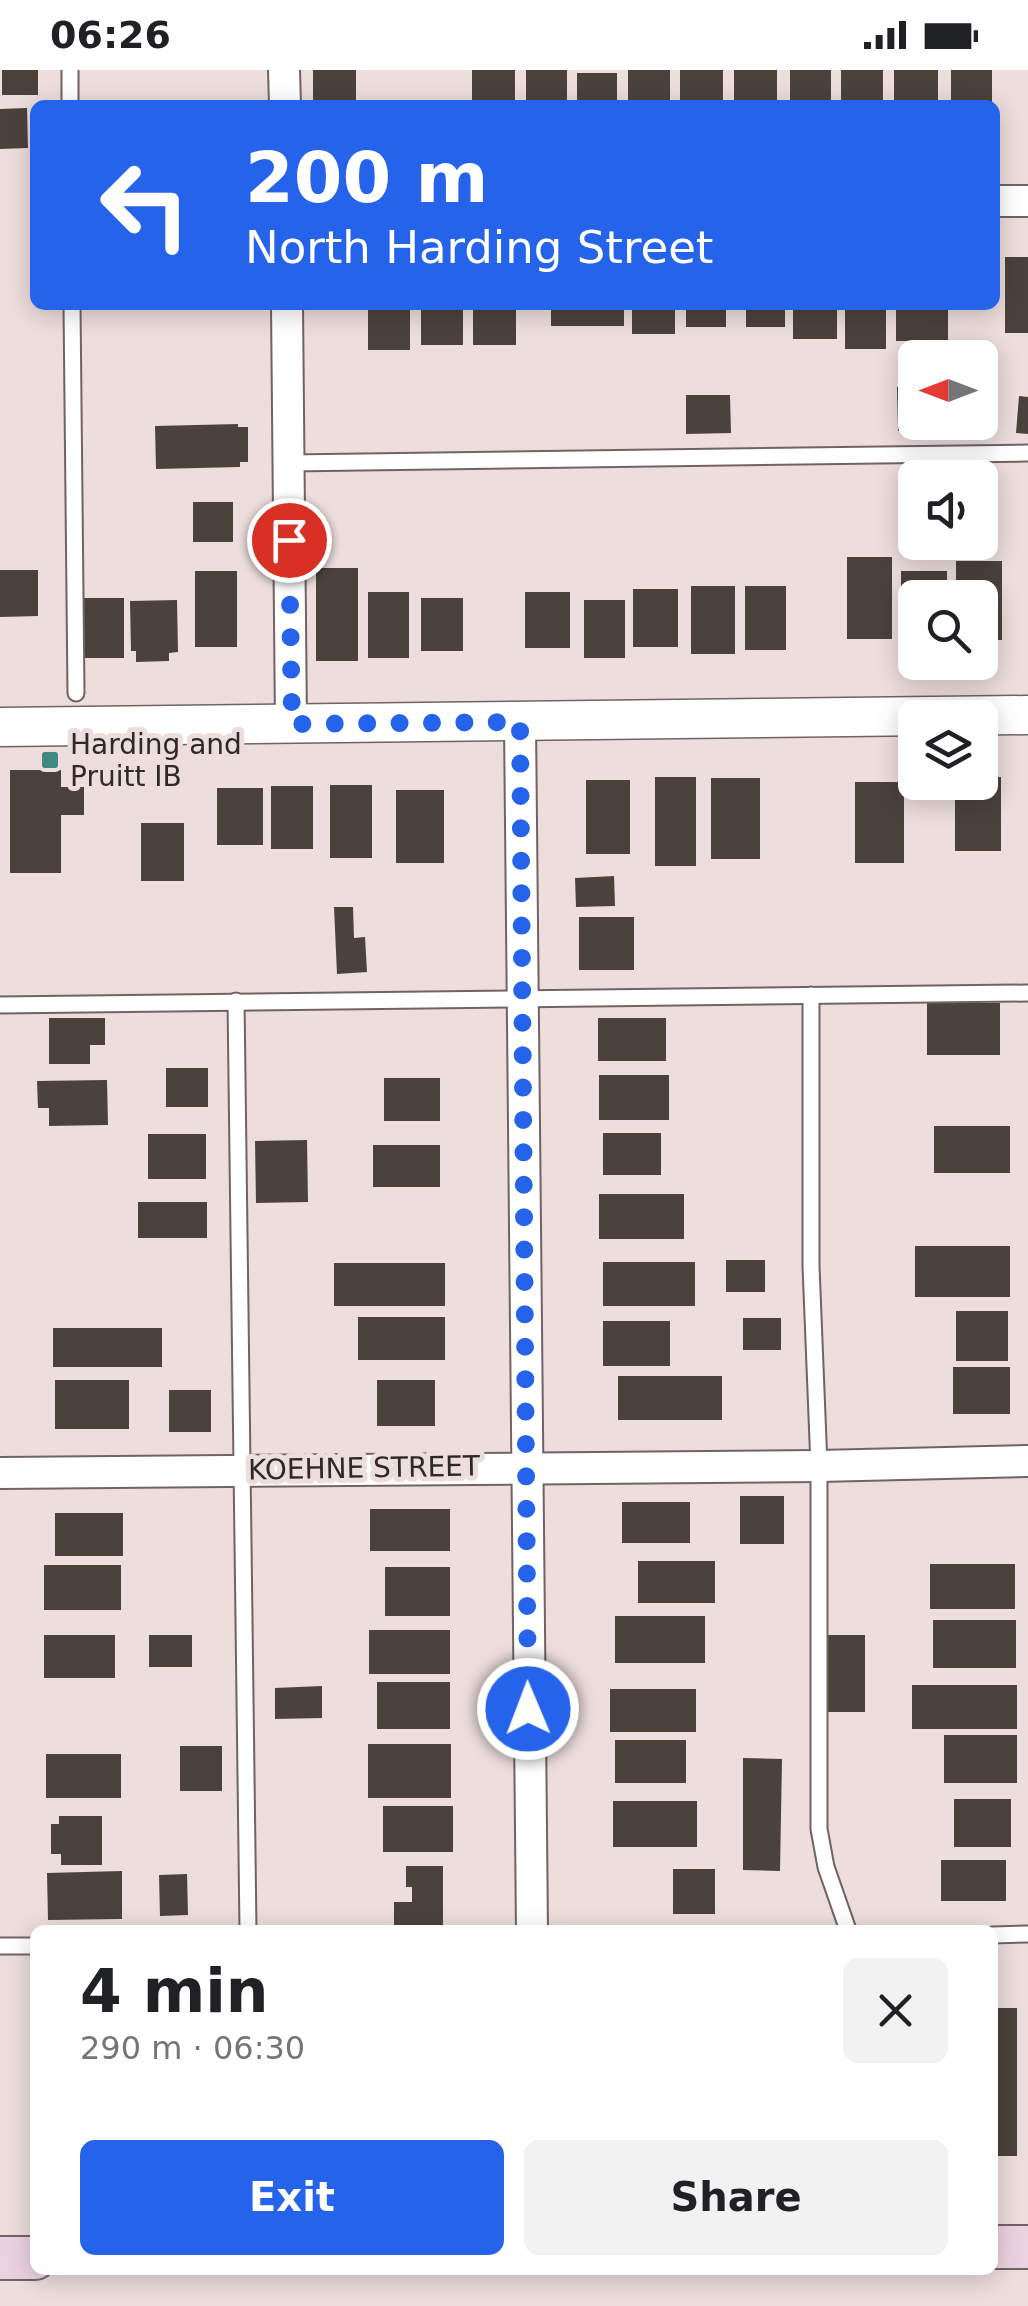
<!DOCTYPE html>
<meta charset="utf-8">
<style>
body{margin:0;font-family:"DejaVu Sans",sans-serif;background:#f2f2f2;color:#202124;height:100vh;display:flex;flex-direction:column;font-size:38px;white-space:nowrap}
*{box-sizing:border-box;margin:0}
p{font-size:32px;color:#757577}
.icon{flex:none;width:55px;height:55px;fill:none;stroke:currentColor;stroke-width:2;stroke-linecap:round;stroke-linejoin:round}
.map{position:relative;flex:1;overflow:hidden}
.details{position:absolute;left:30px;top:1855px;width:968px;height:350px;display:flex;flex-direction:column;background:#fff;border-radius:15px;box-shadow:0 5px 25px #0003}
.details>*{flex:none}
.top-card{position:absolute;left:30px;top:30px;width:970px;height:210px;border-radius:15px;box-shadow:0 5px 25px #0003;background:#2563eb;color:#fff;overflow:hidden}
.needle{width:65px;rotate:270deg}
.buttons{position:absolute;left:898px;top:270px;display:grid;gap:20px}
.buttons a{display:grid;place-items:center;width:100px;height:100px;border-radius:15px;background:#fff;box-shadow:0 5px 25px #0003;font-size:50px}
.pin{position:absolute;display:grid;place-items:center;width:85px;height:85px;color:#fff;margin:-42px;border:5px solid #fff;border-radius:50%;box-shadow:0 2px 10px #0007}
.me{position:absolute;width:110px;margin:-55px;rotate:359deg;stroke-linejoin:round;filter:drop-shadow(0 0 8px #0008)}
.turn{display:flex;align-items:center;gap:35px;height:210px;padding:0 50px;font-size:45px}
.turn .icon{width:130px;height:130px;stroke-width:2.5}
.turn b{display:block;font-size:70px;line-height:85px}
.round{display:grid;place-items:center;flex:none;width:105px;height:105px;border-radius:15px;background:#f2f2f2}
.summary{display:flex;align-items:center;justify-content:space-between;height:170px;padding:0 50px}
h1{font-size:60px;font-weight:800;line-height:75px}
.action{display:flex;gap:20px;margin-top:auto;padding:20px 50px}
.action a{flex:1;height:115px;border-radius:15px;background:#2563eb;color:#fff;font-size:40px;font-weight:800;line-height:115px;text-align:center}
.action a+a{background:#f2f2f2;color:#202124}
.status{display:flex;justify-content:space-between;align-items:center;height:70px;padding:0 50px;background:#fff;direction:ltr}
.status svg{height:28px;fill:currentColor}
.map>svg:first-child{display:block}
.building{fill:#4c423c}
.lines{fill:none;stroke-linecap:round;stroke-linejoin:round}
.service-casing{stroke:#716363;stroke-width:19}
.minor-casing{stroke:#716363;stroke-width:34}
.tertiary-casing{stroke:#716363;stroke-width:41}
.secondary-casing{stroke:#716363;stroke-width:46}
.service{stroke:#fff;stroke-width:15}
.minor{stroke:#fff;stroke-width:30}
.tertiary{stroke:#fff;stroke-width:38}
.secondary{stroke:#ebd2e1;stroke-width:42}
.route{stroke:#2563eb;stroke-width:18;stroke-dasharray:0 32.4}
.poi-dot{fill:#408883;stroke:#eddddd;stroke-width:4}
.labels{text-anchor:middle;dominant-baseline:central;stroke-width:10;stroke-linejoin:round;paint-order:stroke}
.poi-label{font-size:28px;fill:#2e2828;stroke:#eddddd;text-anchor:start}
.street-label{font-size:28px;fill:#2e2828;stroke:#eddddd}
</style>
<div class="status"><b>06:26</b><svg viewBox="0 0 49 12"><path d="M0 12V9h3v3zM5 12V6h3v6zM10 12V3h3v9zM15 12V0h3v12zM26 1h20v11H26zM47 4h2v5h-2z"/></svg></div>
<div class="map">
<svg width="1028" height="2236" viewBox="0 0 1028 2236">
<rect width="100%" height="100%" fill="#eddddd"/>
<!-- building -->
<g class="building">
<rect x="2" y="0" width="36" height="25"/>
<rect x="313" y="0" width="43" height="35"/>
<rect x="472" y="0" width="43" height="35"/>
<rect x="526" y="0" width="41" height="35"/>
<rect x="628" y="0" width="42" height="35"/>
<rect x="680" y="0" width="43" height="35"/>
<rect x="734" y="0" width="43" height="35"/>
<rect x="790" y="0" width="41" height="35"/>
<rect x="841" y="0" width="42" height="35"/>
<rect x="894" y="0" width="44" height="35"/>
<rect x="951" y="0" width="41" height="35"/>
<rect x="577" y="3" width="40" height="32"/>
<polygon points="27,38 28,78 0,79 0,39"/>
<rect x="1005" y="187" width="23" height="76"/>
<rect x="368" y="235" width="42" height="45"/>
<rect x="421" y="235" width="42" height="40"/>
<rect x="473" y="235" width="43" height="40"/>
<rect x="551" y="235" width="73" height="21"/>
<rect x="632" y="235" width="43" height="29"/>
<rect x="686" y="235" width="40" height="22"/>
<rect x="746" y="235" width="39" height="22"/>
<rect x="793" y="235" width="44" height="34"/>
<rect x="845" y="235" width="41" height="44"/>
<rect x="896" y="235" width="52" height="36"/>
<polygon points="915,316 915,352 946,352 946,360 898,361 897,317"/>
<polygon points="686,325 730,325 731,363 686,364"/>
<polygon points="1019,326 1028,327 1028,364 1016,363"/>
<polygon points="238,354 238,357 248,357 248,392 240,392 240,397 156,399 155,356"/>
<rect x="193" y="432" width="40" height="40"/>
<rect x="847" y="487" width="45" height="82"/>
<polygon points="956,491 1002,491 1002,570 980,570 980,528 956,528"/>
<rect x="316" y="498" width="42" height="93"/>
<polygon points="0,500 38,500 38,546 0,547"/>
<rect x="195" y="501" width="42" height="76"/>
<polygon points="901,501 947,501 947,528 915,528 915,564 901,564"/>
<rect x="691" y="516" width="44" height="68"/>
<rect x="745" y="516" width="41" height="64"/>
<rect x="633" y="519" width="45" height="58"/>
<rect x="368" y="522" width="41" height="66"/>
<rect x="525" y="522" width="45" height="56"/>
<rect x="80" y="528" width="44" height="60"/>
<rect x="421" y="528" width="42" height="53"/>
<polygon points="177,530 178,582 169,583 169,591 136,592 136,581 131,581 130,531"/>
<rect x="584" y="530" width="41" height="58"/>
<polygon points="10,700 61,700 61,717 84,717 84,745 61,745 61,803 10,803"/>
<rect x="655" y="707" width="41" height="89"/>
<polygon points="980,707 1001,707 1001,781 955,781 955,712 980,712"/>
<rect x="711" y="708" width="49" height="81"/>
<rect x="586" y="710" width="44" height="74"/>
<rect x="855" y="712" width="49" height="81"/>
<rect x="330" y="715" width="42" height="73"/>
<rect x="271" y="716" width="42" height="63"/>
<rect x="217" y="718" width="46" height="57"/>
<rect x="396" y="720" width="48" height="73"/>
<rect x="141" y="753" width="43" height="58"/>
<polygon points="614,806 615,836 576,837 575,808"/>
<polygon points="334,837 353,837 354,868 365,867 367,902 337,904"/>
<rect x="579" y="847" width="55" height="53"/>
<rect x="927" y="933" width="73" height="52"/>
<polygon points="49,948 105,948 105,975 90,975 90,994 49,994"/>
<rect x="598" y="948" width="68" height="43"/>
<rect x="166" y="998" width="42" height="39"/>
<rect x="599" y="1005" width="70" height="45"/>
<rect x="384" y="1008" width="56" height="43"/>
<polygon points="107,1010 108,1055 49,1056 49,1038 38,1038 37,1011"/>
<rect x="934" y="1056" width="76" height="47"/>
<rect x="603" y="1063" width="58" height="42"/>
<rect x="148" y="1064" width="58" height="45"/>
<polygon points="307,1070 308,1132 256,1133 255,1071"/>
<rect x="373" y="1075" width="67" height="42"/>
<rect x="599" y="1124" width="85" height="45"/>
<rect x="138" y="1132" width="69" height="36"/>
<rect x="915" y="1176" width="95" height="51"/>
<rect x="726" y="1190" width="39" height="32"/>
<rect x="603" y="1192" width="92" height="44"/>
<rect x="334" y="1193" width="111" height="43"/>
<rect x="956" y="1241" width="52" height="50"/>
<rect x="358" y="1247" width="87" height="43"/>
<rect x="743" y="1248" width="38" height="32"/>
<rect x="603" y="1251" width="67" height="45"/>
<rect x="53" y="1258" width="109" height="39"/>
<rect x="953" y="1297" width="57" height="47"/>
<rect x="618" y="1306" width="104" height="44"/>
<rect x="55" y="1310" width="74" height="49"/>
<rect x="377" y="1310" width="58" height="46"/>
<rect x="169" y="1320" width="42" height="42"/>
<rect x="740" y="1426" width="44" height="48"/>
<rect x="622" y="1432" width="68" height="41"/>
<rect x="370" y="1439" width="80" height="42"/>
<rect x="55" y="1443" width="68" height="43"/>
<rect x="638" y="1491" width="77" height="42"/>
<rect x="930" y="1494" width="85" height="45"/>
<rect x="44" y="1495" width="77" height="45"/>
<rect x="385" y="1497" width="65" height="49"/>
<rect x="615" y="1546" width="90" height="47"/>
<rect x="933" y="1550" width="83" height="48"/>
<rect x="369" y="1560" width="81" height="44"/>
<rect x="44" y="1565" width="71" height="43"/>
<rect x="149" y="1565" width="43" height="32"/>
<rect x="828" y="1565" width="37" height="77"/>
<rect x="377" y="1612" width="73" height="47"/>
<rect x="912" y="1615" width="105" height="44"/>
<polygon points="322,1616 322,1648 275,1649 275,1618"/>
<rect x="610" y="1619" width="86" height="43"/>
<rect x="944" y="1665" width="73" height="48"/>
<rect x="615" y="1670" width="71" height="43"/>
<rect x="368" y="1674" width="83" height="54"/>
<rect x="180" y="1676" width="42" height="45"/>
<rect x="46" y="1684" width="75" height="44"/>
<polygon points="743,1688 782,1689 780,1801 743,1800"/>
<rect x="954" y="1729" width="57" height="48"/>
<rect x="613" y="1731" width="84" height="46"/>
<rect x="383" y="1736" width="70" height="46"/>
<polygon points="59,1746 102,1746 102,1795 61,1795 61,1784 51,1784 51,1754 59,1754"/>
<rect x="941" y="1790" width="65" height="41"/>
<polygon points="406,1796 443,1796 443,1856 394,1856 394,1832 412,1832 412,1817 406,1817"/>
<rect x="673" y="1799" width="42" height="45"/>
<polygon points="122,1801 122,1849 48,1850 47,1803"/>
<polygon points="187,1804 188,1845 160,1846 159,1805"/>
<rect x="992" y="1938" width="25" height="148"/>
</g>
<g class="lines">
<defs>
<g id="service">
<polyline points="70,0 70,35"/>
<polyline points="72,235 76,623"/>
<polyline points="289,393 1028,383"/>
<polyline points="811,925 811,1196 819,1396 819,1759 826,1797 848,1860"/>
<polyline points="236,931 248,1860"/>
<polyline points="0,935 1028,923"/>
<polyline points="992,1865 1028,1864"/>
<polyline points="0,1876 35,1876"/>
</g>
<g id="minor">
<polyline points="284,0 285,35"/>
<polyline points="995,131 1028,131"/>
<polyline points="287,235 291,654"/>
<polyline points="520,652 532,1860"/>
<polyline points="0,1403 819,1396 1028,1391"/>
</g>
<polyline id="tertiary" points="0,657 1028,645"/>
<g id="secondary">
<polyline points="992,2177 1028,2177"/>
<polyline points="0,2188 35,2188"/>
</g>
</defs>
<!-- service casing -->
<use href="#service" class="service-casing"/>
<!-- minor casing -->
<use href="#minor" class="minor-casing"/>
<!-- tertiary casing -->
<use href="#tertiary" class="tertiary-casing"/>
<!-- secondary casing -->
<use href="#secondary" class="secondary-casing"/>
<!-- service -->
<use href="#service" class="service"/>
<!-- minor -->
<use href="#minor" class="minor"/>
<!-- tertiary -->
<use href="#tertiary" class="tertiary"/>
<!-- secondary -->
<use href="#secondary" class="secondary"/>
</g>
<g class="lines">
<!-- route -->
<polyline class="route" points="289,470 292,654 520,652 528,1639"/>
</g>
<!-- markers -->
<rect class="poi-dot" x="40" y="680" width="20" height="20" rx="5"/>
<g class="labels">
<!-- poi labels -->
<g class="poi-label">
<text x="70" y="674">Harding and<tspan x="70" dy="32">Pruitt IB</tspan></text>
</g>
<!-- street labels -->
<g class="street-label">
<text transform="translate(364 1398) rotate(-1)">KOEHNE STREET</text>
</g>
</g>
</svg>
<div class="buttons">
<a><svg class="needle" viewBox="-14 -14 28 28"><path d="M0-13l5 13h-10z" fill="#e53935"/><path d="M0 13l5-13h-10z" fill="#757577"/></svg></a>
<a><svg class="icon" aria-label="sound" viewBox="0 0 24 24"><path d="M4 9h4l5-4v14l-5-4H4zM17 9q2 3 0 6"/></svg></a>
<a><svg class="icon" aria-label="search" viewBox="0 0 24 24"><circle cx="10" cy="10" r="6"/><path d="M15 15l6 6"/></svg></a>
<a><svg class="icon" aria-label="layers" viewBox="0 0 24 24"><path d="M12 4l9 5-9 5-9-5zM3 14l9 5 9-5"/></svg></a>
</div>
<div class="pin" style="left:289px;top:470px;background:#d93025"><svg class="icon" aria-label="arrive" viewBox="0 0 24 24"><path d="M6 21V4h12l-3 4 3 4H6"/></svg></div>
<svg class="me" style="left:528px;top:1639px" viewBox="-20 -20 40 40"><circle r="17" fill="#2563eb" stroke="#fff" stroke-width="3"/><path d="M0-11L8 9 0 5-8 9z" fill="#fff"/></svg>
<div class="top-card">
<div class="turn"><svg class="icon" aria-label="left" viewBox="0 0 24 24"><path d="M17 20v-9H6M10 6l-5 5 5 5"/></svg><div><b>200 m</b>North Harding Street</div></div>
</div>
<section class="details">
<div class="summary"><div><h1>4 min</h1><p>290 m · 06:30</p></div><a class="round"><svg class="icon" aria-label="close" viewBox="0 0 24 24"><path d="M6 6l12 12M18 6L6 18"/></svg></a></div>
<div class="action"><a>Exit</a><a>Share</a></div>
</section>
</div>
